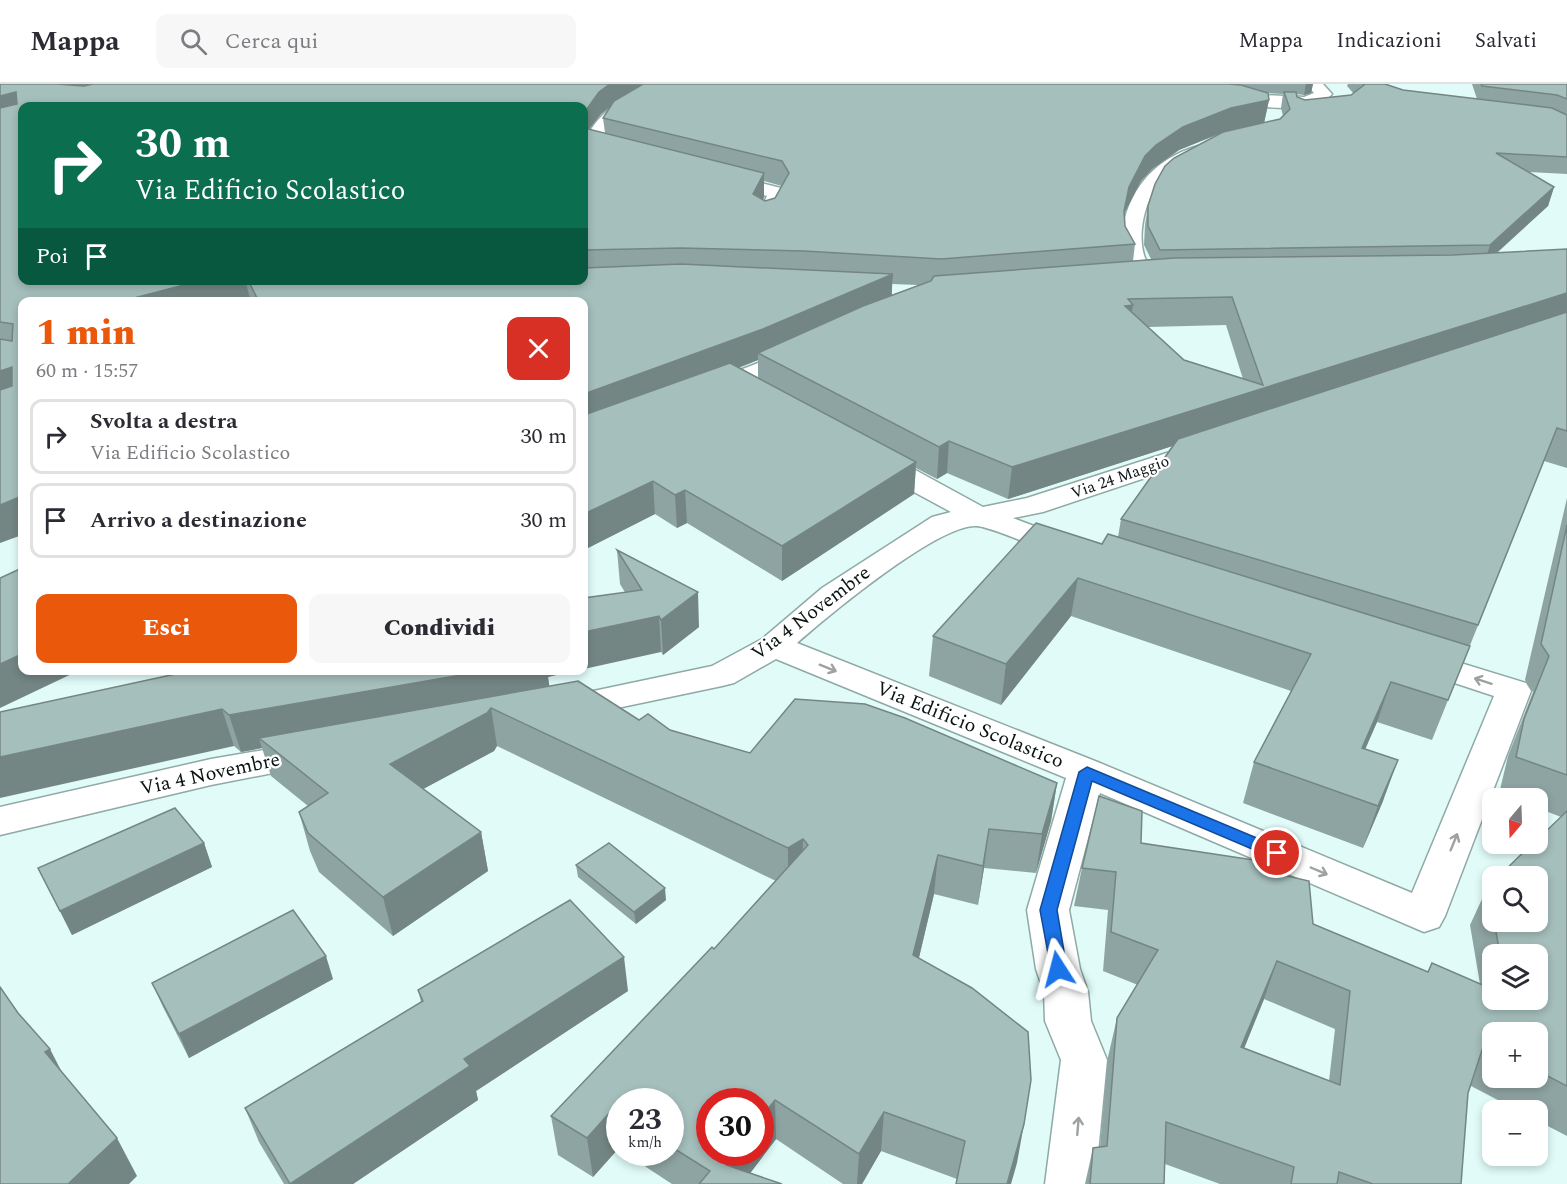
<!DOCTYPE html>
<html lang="it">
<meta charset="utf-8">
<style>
body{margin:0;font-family:Spectral,serif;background:#f7f7f7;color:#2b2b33;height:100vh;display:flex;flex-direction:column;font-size:22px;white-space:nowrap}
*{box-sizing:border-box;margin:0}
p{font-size:20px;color:#7c7c81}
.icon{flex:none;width:33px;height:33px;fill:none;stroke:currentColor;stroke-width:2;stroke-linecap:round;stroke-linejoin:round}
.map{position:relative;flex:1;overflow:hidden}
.side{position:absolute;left:18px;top:213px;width:570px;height:378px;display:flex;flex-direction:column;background:#fff;border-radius:12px;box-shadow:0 3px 9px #0003}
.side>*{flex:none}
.top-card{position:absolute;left:18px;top:18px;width:570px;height:183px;border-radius:12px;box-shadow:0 3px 9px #0003;background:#0b6e4f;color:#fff;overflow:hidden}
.needle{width:39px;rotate:199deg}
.buttons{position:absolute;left:1482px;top:704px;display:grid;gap:12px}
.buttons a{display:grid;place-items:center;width:66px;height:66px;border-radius:12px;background:#fff;box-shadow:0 3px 9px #0003;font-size:30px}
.speed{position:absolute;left:606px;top:1004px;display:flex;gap:12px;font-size:30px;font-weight:700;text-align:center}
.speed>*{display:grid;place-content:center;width:78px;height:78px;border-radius:50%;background:#fff;box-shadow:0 3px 9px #0003;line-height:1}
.speed small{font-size:15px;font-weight:400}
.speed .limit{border:9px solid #d22;background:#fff;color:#111}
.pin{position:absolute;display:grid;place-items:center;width:51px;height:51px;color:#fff;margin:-26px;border:3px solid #fff;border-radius:50%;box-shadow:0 2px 6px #0007}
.me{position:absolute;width:66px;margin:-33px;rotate:351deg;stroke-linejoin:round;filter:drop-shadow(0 0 4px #0008)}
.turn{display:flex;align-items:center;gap:21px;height:126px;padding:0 18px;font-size:27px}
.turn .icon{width:78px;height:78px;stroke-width:2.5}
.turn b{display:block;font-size:42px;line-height:51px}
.then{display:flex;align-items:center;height:57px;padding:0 18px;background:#0003;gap:12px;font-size:22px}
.round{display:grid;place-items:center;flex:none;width:63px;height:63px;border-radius:12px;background:#f7f7f7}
.headline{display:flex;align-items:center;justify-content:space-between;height:102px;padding:0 18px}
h1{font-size:36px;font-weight:800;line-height:45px;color:#ea580c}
.cta{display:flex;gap:12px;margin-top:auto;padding:12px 18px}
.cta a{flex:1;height:69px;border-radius:12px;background:#ea580c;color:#fff;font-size:24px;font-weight:800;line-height:69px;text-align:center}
.cta a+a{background:#f7f7f7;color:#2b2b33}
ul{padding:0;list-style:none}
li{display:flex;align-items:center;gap:18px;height:75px;margin:0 12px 9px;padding:0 6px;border:3px solid #e1e1e2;border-radius:12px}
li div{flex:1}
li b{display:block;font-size:22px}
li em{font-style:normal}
header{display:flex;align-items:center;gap:36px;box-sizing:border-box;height:84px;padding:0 30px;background:#fff;border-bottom:2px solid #e1e1e2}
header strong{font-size:28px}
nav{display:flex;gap:33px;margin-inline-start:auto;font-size:21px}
.search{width:420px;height:54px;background:#f7f7f7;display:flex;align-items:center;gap:15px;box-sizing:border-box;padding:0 21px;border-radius:12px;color:#7c7c81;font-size:22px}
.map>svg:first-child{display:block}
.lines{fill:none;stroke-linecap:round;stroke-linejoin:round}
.minor-casing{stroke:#8fa9a6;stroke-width:3}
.minor{fill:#fff;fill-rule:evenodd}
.wall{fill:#8ea4a2;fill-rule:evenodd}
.shaded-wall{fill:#748684}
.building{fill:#a5bfbc;stroke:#748684;stroke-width:1.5;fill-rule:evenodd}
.oneway{stroke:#9da1a0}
.route{fill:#1a73e8;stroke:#114b97;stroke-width:1.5}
.labels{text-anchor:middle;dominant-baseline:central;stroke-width:4.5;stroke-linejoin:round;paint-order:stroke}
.far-street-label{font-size:16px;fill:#091311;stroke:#fff}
.street-label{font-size:20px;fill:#091311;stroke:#fff}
</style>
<header>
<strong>Mappa</strong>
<div class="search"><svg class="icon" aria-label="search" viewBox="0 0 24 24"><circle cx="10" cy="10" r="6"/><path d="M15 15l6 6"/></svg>Cerca qui</div>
<nav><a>Mappa</a><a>Indicazioni</a><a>Salvati</a></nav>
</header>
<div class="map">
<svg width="1567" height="1100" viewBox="0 0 1567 1100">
<rect width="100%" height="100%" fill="#e0fbf8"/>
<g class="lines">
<defs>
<g id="minor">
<path d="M 652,0 L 672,0 C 654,21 611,24 602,58 L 629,64 L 632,68 L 629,72 L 623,73 L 587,65 L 584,61 C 593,30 625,13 652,0 Z"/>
<path d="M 1306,0 L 1323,0 L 1332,10 C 1313,33 1251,21 1225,19 L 1217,14 L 1225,9 L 1304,13 L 1314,9 Z"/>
<path d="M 1202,61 L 1211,66 L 1208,70 C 1192,76 1175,82 1163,95 C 1146,111 1137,148 1144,171 C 1146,179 1155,187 1160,194 L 1157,199 L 1141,199 C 1135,190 1126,181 1123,171 C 1119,160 1122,146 1125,134 C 1136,95 1163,71 1202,61 Z"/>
<polygon points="720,89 781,104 787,113 773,139 766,141 756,135 767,112 714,98 711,94"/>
<polygon points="799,263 807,265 811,270 807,275 717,312 708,315 699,312 695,307 699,302"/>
<path d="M 1201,358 L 1211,360 L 1215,366 L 1211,372 L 1043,428 L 1013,434 L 1079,459 L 1083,465 L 1079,471 L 1068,474 L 1057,471 C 1042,466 988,441 975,442 C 936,442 829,531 797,559 L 1100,679 L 1412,809 L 1494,612 L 1403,582 L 1398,575 L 1403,568 L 1415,565 L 1526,599 L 1531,607 L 1445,832 L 1439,843 L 1424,848 L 1100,709 L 1069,826 L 1080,885 L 1088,908 L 1091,937 L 1107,976 L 1095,1100 L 1045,1100 L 1061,976 L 1045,937 L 1044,908 L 1036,885 L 1027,826 L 1066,694 L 776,575 L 734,599 L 722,602 L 565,635 L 552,632 L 547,624 L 552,616 L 565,613 L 712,582 L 762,555 L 822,504 L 932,433 L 951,428 L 866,382 L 862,376 L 866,370 L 876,368 L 886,370 L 983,423 L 1027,414 Z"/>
<polygon points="311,658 324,661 329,670 324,679 211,701 0,751 0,723 211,675"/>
</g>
</defs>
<!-- minor casing -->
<use href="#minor" class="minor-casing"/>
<!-- minor -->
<use href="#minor" class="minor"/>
</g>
<!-- wall -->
<g class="wall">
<path d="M 0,0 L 1313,0 L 1311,9 L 1304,11 L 1296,10 L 1297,13 L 1305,16 L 1351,11 L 1354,10 L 1347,2 L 1348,0 L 1385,0 L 1403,6 L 1477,15 L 1472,0 L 1567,0 L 1567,90 L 1529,88 L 1554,103 L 1548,122 L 1497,169 L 1567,165 L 1567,384 L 1544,377 L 1432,656 L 1377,638 L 1365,665 L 1383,717 L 1363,764 L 1243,719 L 1254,678 L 1291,607 L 1071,532 L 1001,621 L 929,592 L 933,552 L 1102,460 L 1118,453 L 1121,435 L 1172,362 L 1008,415 L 947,389 L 937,395 L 916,384 L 914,410 L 782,497 L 687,439 L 677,444 L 655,430 L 584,466 L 584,218 L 251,218 L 250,214 L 238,218 L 22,218 L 0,459 ZM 1268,9 L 1283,10 L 1281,24 L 1283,32 L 1280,35 L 1148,122 L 1145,141 L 1144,161 L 1151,175 L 1133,177 L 1135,160 L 1125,142 L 1124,132 L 1125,128 L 1141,97 L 1152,85 L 1179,66 L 1226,47 L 1264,39 L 1269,16 ZM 584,22 L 584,196 L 22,196 ZM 611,22 L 603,34 L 605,49 L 589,45 L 601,30 ZM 764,97 L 782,102 L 775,114 L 765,117 L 763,116 L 764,113 ZM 892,200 L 918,201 L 892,211 ZM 1226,241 L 1243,295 L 1184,276 L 1148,243 ZM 758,276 L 758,294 L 739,284 Z"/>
<path d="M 1567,414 L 1567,1052 L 1538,1037 L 1538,1026 L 1517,1026 L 1471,1002 L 1468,1009 L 1461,1100 L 1220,1100 L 1165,1080 L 1164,1100 L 1085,1100 L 1093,1064 L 1100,1063 L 1108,973 L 1117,934 L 1138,901 L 1103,887 L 1108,826 L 1074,822 L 1082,784 L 1141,759 L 1274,789 L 1313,840 L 1428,888 L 1480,900 L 1470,841 L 1488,802 L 1492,798 L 1492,837 L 1538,837 L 1561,733 L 1538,724 L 1538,714 L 1509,714 L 1499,710 L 1508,672 L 1533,608 L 1525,596 ZM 1492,870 L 1538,870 L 1538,915 L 1492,915 ZM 1264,915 L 1335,945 L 1329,997 L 1244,964 ZM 1492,948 L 1538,948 L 1538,993 L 1492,993 Z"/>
<polygon points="617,466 699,543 663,571 620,500"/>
<polygon points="194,586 576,586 548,593 549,602 639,636 670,646 750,669 1057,699 1051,737 1036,789 984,784 978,821 934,810 919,874 1017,1079 957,1095 881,1067 862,1100 843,1100 776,1055 750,1089 782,1100 672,1100 623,1068 670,1068 670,1017 620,1017 620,1066 618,1065 593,1093 558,1071 551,1032 714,865 776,797 497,662 494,667 423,705 481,748 488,787 393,852 319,788 310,767 299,728 308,722 271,692 262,664 241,668 234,662"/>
<polygon points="204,759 212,783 72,851 38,784"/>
<polygon points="576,781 666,816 636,840 578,793"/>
<polygon points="333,895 189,974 163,923 152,899"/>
<polygon points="418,906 628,907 476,1007 478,1016 353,1100 284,1100 259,1058 245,1024 421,918"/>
</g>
<!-- shaded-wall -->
<g class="shaded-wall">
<polygon points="57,0 129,0 67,17"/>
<polygon points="610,0 647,0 620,15 601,30 586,49 584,56 584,29 585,26 599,8"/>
<polygon points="1306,0 1313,0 1311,9 1304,11"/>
<polygon points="16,8 22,28 0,36 0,12"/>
<polygon points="1269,16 1264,39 1226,47 1179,66 1152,85 1141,97 1125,128 1120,153 1124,127 1129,103 1145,72 1156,61 1183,43 1231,24"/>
<polygon points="764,89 764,113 754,136 753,110"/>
<polygon points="1554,103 1548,122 1484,180 1490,161"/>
<polygon points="893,190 891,218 758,269 758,276 584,342 584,310"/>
<polygon points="203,196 245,196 250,214 238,218 131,218 130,215"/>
<polygon points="1567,209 1567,235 1008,415 1012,383"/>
<polygon points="1133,221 1128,250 1125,222"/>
<polygon points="12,283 22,311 0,321 0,287"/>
<polygon points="949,357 947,389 937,395 939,363"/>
<polygon points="916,378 914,410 782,497 782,462"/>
<polygon points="653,397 655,430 584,466 584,430"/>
<polygon points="685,406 687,439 677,444 675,411"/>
<polygon points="22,412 22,451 0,459 0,421"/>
<polygon points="1078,494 1071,532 1001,621 1006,580"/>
<polygon points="698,508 699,543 663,571 661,536"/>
<polygon points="659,532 661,568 584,585 584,548"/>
<polygon points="22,570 22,586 80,586 0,624 0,580"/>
<polygon points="490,586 576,586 548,593 551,613 259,654 262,664 241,668 229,631"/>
<polygon points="1391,598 1377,638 1348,705 1362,664"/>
<polygon points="491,624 497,662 494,667 399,718 390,680"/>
<polygon points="222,625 234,662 0,714 0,673"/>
<polygon points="1398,676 1383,717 1363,764 1378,722"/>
<polygon points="1057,699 1051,737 1036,789 1042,750"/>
<polygon points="989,745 984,784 978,821 983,782"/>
<polygon points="481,748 488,787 393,852 383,813"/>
<polygon points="803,755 802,794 788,803 788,764"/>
<polygon points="204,759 212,783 72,851 60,827"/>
<polygon points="938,771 934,810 910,911 913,871"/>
<polygon points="665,804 666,816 636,840 634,828"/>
<polygon points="326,872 333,895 189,974 179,950"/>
<polygon points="624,873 628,907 476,1007 478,1016 353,1100 290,1100 464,975"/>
<polygon points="1277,877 1264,915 1229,1002 1241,963"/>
<polygon points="50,965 70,1004 45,968"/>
<polygon points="775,1016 776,1055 742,1100 726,1081 736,1068 760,1068 760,1035"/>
<polygon points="612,1026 618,1065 593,1093 587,1054"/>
<polygon points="884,1028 881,1067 862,1100 857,1100 859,1070"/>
<polygon points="1024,1040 1017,1079 1011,1100 1007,1100"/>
<polygon points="117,1054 137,1092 129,1100 68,1100"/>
</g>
<!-- building -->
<g class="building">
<polygon points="0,0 57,0 84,2 93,0 610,0 599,8 584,29 584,22 22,22 22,196 203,196 130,215 134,218 22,218 22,412 0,421 0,306 12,302 12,283 0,287 0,255 12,257 13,240 0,238 0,24 17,20 16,8 0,12"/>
<polygon points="643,0 1228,0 1241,1 1268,9 1269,16 1231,24 1183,43 1156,61 1145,72 1129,103 1124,127 1125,142 1135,160 941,175 804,167 681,164 584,166 584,43 584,44 764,89 753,110 765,117 775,114 789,89 782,77 603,34 614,17"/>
<polygon points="1363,0 1385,0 1403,6 1552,24 1567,31 1567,73 1496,69 1554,103 1490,161 1160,166 1148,142 1148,122 1155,100 1165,82 1174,74 1223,48 1280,35 1290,25 1284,8 1296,8 1297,13 1305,16 1351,11 1364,1"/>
<polygon points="1481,0 1567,0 1567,15 1557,11 1482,2"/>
<path d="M 1567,165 L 1567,209 L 1012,383 L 949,357 L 939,363 L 758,269 L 863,222 L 931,197 L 934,192 L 1174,174 L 1453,171 ZM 1232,213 L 1263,301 L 1184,276 L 1125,222 L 1133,221 L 1128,215 Z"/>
<polygon points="681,180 893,190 763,245 584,310 584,218 259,218 248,196 584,196 584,184"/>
<polygon points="1567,228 1567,347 1557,344 1478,541 1121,435 1178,355"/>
<polygon points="730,279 916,378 782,462 685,406 675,411 653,397 584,430 584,331"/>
<polygon points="1036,439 1102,460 1108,450 1470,562 1448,616 1391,598 1362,664 1398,676 1378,722 1254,678 1311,570 1078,494 1006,580 933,552"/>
<polygon points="1567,441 1567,691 1516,673 1524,635 1549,572 1541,560"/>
<polygon points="617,466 698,508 661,536 659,532 584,548 584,514 642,506"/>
<polygon points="22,484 22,570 0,580 0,494"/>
<polygon points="194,586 490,586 229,631 222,625 0,673 0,628"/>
<polygon points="578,597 639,636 648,630 670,646 750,669 795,615 865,620 905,634 1057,699 1042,750 989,745 983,782 938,771 913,871 972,904 1028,948 1031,996 1024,1040 1007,1100 956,1100 965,1057 884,1028 859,1070 775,1016 760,1035 760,1017 710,1017 710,1068 736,1068 726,1081 782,1100 699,1100 710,1087 670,1062 670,1017 620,1017 620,1030 612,1026 587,1054 551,1032 712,863 714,865 808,761 803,755 788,764 491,624 487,629 390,680 481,748 383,813 308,749 299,728 328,709 259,654"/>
<path d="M 1099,712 L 1142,727 L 1141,759 L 1273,779 L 1274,789 L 1309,797 L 1313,840 L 1428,888 L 1432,879 L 1492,905 L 1492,915 L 1538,915 L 1538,870 L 1500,870 L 1494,837 L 1538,837 L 1538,792 L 1499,792 L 1533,759 L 1538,759 L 1538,755 L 1567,727 L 1567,1002 L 1538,987 L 1538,948 L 1492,948 L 1492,964 L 1484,960 L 1468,1009 L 1461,1100 L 1373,1100 L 1339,1088 L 1337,1100 L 1291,1100 L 1294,1083 L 1166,1038 L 1164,1100 L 1090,1100 L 1093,1064 L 1107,1062 L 1117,934 L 1158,866 L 1111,848 L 1116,788 L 1082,784 ZM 1277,877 L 1350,907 L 1340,1001 L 1241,963 Z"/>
<polygon points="175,724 204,759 60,827 38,784"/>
<polygon points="609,759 665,804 634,828 576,781"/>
<polygon points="1492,798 1492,828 1488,802"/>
<polygon points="570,816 624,873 464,975 470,982 290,1100 245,1024 423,917 418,906"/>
<polygon points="293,826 326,872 179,950 152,899"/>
<polygon points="0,903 18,929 50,965 45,968 117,1054 68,1100 0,1100"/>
</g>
<!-- one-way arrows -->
<defs><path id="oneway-shaft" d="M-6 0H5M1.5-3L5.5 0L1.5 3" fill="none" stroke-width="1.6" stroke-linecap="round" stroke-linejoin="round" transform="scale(1.5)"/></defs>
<g class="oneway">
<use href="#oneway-shaft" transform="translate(828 584) rotate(22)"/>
<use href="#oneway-shaft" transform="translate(1483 597) rotate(-162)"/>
<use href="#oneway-shaft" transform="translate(1454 758) rotate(-68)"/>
<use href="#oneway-shaft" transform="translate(1319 787) rotate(23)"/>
<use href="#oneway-shaft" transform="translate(1078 1042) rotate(-85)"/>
</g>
<!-- route -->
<polygon class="route" points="1087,683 1283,765 1285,769 1277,775 1271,773 1092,697 1057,826 1067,885 1065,891 1058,893 1052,891 1040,826 1079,688"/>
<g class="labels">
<!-- far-street labels -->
<g class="far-street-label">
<text transform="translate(1120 393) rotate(-19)">Via 24 Maggio</text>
</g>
<!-- street labels -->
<g class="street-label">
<text transform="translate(811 529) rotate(-37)">Via 4 Novembre</text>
<text transform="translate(970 641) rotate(22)">Via Edificio Scolastico</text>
<text transform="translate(210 690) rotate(-12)">Via 4 Novembre</text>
</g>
</g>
</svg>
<div class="buttons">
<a><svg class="needle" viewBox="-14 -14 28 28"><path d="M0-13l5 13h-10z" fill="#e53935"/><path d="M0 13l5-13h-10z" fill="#7c7c81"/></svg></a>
<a><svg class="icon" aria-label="search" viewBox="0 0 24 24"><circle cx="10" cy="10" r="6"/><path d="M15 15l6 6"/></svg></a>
<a><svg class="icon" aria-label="layers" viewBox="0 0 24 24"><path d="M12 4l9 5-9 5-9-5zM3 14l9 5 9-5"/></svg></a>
<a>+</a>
<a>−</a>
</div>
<div class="speed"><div>23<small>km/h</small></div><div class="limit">30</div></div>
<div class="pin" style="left:1277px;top:769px;background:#d93025"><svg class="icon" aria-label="arrive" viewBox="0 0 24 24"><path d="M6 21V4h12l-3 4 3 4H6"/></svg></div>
<svg class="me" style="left:1058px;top:885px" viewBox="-20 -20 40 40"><path d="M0-17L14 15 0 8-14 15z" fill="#1a73e8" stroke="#fff" stroke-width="4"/></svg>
<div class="top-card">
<div class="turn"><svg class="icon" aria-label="right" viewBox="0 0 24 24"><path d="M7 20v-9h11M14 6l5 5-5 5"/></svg><div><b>30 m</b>Via Edificio Scolastico</div></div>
<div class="then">Poi<svg class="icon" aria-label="arrive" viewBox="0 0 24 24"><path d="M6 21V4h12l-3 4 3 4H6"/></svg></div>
</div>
<section class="side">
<div class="headline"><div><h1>1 min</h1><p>60 m · 15:57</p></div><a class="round" style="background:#d93025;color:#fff"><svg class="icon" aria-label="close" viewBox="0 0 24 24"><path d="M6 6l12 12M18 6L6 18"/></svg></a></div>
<ul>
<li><svg class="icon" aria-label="right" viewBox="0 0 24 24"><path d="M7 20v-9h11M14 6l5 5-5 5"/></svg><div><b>Svolta a destra</b><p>Via Edificio Scolastico</p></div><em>30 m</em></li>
<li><svg class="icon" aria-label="arrive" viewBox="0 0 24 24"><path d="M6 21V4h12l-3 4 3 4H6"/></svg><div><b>Arrivo a destinazione</b></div><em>30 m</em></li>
</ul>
<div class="cta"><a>Esci</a><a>Condividi</a></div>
</section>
</div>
